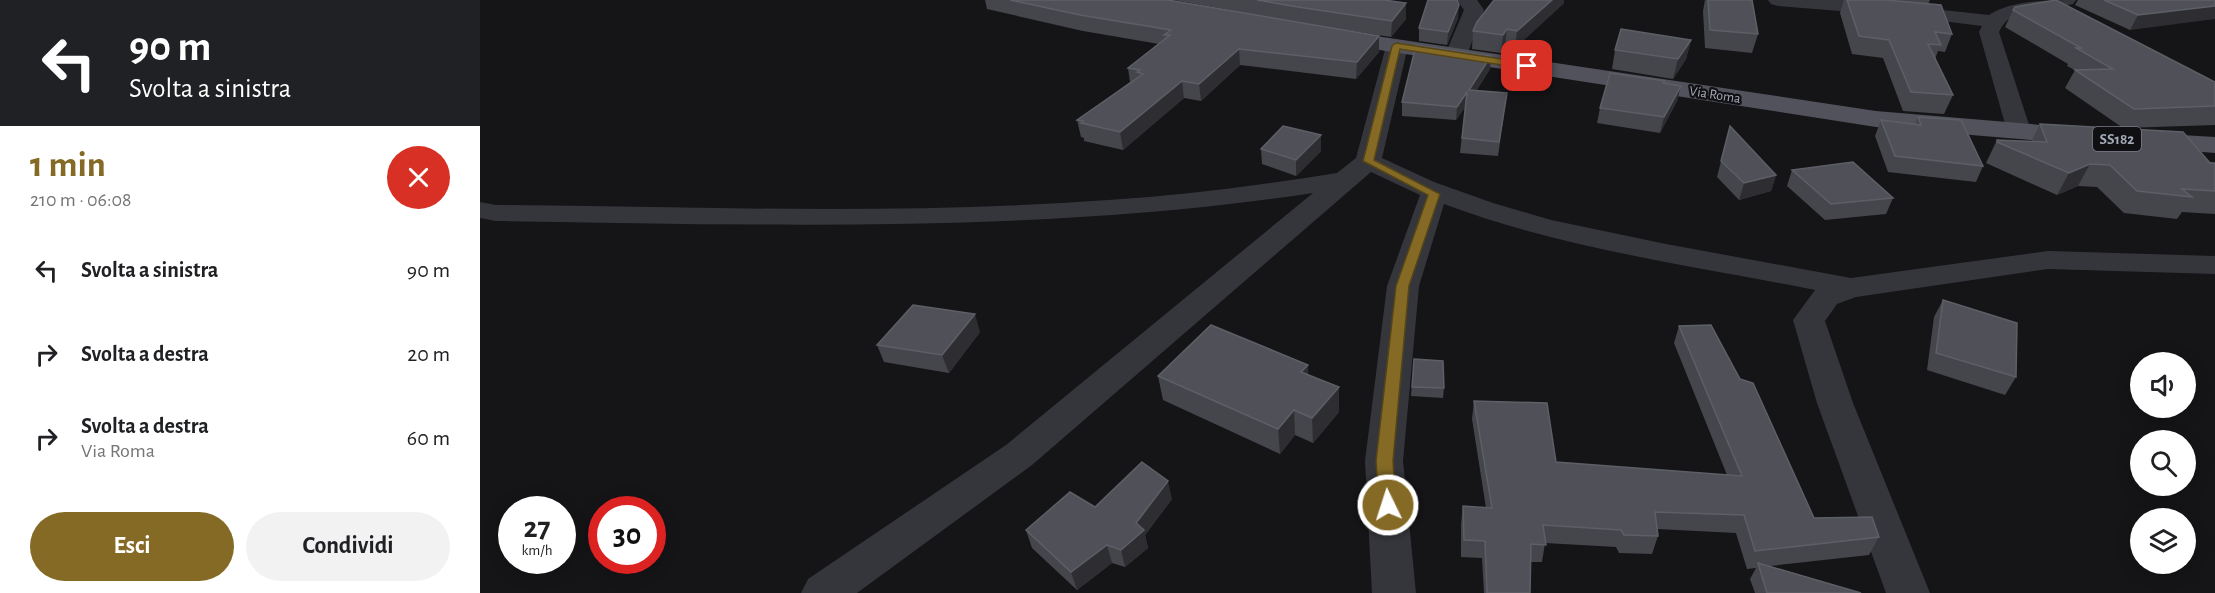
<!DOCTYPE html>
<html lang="it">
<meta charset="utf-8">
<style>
body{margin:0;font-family:"Alegreya Sans",sans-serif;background:#f2f2f2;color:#202124;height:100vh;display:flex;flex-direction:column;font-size:22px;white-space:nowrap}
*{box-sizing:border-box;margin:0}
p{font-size:20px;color:#757577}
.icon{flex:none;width:33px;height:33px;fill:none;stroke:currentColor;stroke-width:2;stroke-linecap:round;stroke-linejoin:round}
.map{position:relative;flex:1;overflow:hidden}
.drawer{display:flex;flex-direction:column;background:#fff;width:480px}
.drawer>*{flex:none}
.hud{background:#202124;color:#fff;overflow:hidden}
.buttons{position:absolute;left:1650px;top:352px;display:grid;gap:12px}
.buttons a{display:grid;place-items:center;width:66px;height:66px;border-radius:50%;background:#fff;box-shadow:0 3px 15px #0003;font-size:30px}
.speed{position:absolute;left:18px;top:496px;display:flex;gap:12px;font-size:30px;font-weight:700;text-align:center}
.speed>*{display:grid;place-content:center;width:78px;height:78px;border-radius:50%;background:#fff;box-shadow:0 3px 15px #0003;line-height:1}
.speed small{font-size:15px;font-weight:400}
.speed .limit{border:9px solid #d22;background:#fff;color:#111}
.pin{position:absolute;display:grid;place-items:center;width:51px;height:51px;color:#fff;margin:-26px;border-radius:12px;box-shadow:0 3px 9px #0006}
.me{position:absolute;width:66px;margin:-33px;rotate:356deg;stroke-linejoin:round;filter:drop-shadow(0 0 4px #0008)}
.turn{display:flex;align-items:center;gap:21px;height:126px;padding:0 30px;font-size:27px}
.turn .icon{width:78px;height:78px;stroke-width:2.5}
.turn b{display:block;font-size:42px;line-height:51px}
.round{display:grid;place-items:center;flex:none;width:63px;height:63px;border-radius:32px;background:#f2f2f2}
.head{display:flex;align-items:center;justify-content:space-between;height:102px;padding:0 30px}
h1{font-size:36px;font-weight:700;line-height:45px;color:#846a24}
.cta{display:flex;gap:12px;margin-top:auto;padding:12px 30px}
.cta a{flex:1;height:69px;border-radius:36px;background:#846a24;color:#fff;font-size:24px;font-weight:700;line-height:69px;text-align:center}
.cta a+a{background:#f2f2f2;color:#202124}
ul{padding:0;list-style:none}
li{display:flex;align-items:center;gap:18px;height:84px;padding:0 30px}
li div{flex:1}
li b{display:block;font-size:22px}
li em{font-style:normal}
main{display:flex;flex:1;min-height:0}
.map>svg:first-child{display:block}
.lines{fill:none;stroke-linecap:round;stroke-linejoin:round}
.minor{fill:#35363c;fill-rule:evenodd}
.primary{fill:#51525b;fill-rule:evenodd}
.wall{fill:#45464c}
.shaded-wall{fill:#2e2e32}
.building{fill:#505158;stroke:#5d5f67;stroke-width:1.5}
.route{fill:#846a24;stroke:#564517;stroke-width:1.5}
.labels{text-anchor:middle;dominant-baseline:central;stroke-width:4.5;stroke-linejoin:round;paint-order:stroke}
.far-street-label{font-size:14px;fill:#a5aab8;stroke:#101012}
.shield{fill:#101012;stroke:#787c86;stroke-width:1.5}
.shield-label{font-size:15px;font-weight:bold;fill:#a5aab8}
</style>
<main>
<section class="drawer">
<div class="hud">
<div class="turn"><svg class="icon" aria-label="left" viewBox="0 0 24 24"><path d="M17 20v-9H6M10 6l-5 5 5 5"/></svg><div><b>90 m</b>Svolta a sinistra</div></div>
</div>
<div class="head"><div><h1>1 min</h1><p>210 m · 06:08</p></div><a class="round" style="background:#d93025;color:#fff"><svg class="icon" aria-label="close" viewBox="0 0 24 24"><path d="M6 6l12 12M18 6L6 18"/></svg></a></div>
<ul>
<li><svg class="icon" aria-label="left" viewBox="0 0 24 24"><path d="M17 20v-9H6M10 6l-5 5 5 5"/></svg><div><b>Svolta a sinistra</b></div><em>90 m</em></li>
<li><svg class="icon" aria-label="right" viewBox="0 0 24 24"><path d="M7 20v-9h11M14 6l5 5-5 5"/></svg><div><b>Svolta a destra</b></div><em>20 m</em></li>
<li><svg class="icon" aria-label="right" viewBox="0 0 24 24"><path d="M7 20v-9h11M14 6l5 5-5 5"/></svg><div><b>Svolta a destra</b><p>Via Roma</p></div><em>60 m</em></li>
</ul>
<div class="cta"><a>Esci</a><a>Condividi</a></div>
</section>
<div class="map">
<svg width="1735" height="593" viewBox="0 0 1735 593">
<rect width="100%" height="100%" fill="#151417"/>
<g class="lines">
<!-- minor -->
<g class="minor">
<polygon points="977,0 997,0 1004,10 987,55 984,60 976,61 968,60 965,55 984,10"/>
<path d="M 1288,0 L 1370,0 L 1509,15 C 1531,0 1568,0 1596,0 L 1593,4 C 1566,11 1533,2 1519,32 L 1551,131 L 1548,136 L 1539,138 L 1530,136 L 1527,131 L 1499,32 L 1502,26 L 1422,16 L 1298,6 L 1291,4 Z"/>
<path d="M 917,40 L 924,42 L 928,46 L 902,158 L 954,182 L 1013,203 L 1071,220 L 1186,244 L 1371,278 L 1568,251 L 1735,256 L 1735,274 L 1568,269 L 1376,297 L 1357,304 L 1345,321 L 1373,403 L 1450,593 L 1406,593 L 1337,403 L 1313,320 L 1335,290 C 1210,265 1084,249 964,204 L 939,286 L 923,461 L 936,593 L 892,593 L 885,461 L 907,286 L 940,195 L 891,172 L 552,465 L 377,593 L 321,593 L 328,579 L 526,445 L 833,193 C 561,234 290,225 16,221 L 0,218 L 0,202 L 16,205 C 220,207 425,215 628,200 C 705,195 781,185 857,173 L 876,158 L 906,46 L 910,42 Z"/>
</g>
<!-- primary -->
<g class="primary">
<polygon points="856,30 1396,111 1598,128 1607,130 1611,136 1607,142 1598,144 1396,127 848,42 845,37 848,32"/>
<polygon points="1668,133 1735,137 1735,153 1659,147 1655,141 1659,135"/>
</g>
</g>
<!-- wall -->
<g class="wall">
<polygon points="505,0 688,0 772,14 694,0 904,0 926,19 911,37 852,28 899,36 899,52 876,79 760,65 721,101 704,98 643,150 604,141 604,138 601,137 597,120 650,82 648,68 679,44 603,31 507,9"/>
<polygon points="1225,0 1272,0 1278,34 1272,53 1225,48 1223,11"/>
<polygon points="1364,0 1450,0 1448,4 1472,34 1465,52 1458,51 1455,59 1473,95 1464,114 1423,111 1403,58 1372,54 1360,13"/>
<polygon points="1598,0 1735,0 1650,30 1595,5"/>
<polygon points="1084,3 1035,48 1025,47 1021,53 992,49 993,31"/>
<polygon points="1533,10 1735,82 1735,125 1643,128 1585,88 1595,70 1587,66 1588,64 1525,27"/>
<polygon points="978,18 967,45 939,41 939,28"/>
<polygon points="1211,40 1206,59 1193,79 1132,69 1135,50"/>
<polygon points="1010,69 996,91 1025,107 1018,156 980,153 985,107 976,120 922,116 922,102"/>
<polygon points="1185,81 1184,83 1201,86 1197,101 1180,133 1117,123 1120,108"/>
<polygon points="1438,117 1503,166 1496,182 1408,172 1395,136 1401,120 1435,124"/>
<polygon points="1560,124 1735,163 1735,214 1702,212 1697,219 1644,213 1617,187 1598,186 1577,195 1506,163 1517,140 1551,142"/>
<polygon points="1250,126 1296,175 1291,191 1259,200 1237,177"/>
<polygon points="841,135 841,151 816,176 782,164 781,149"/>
<polygon points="1312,170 1413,198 1406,214 1345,220 1307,186"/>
<polygon points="1463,300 1536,377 1525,395 1447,370 1454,317"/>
<polygon points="1199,326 1260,379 1334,518 1399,537 1389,555 1290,566 1381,593 1275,593 1270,579 1276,568 1267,569 1256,533 1177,529 1178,536 1172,554 1139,553 1136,547 1065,543 1062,562 1051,562 1050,593 1004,593 1002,558 981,557 981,524 983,506 1006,508 992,419 994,401 1076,462 1247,475 1194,343"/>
<polygon points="500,332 469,373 404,362 397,345"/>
<polygon points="934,359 964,388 963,398 931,396"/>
<polygon points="828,375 859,412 833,443 815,435 800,454 683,400 678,376"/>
<polygon points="692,499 665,535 668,548 645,567 632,563 597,590 552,548 546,530 615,507"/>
</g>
<!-- shaded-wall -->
<g class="shaded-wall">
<polygon points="1072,0 1084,0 1084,3 1035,48 1037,31"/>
<polygon points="926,3 926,19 911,37 912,21"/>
<polygon points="979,5 978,18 967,45 968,32"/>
<polygon points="1735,6 1735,19 1650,30 1658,15"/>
<polygon points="1027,29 1025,47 1021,53 1023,35"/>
<polygon points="899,36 899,52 876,79 877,62"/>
<polygon points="1211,40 1206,59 1193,79 1198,59"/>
<polygon points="759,49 760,65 721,101 719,84"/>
<polygon points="1011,56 1010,69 987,104 989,90"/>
<polygon points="702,81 704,98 643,150 640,132"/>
<polygon points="1201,86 1197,101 1180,133 1184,117"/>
<polygon points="987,92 986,106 976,120 977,107"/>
<polygon points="841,135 841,151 816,176 816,160"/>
<polygon points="1610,164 1598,186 1577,195 1589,173"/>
<polygon points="1296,175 1291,191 1259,200 1264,183"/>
<polygon points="495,314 500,332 469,373 462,355"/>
<polygon points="828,365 829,389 821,372"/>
<polygon points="859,387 859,412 833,443 832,418"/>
<polygon points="814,410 815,435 800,454 798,429"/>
<polygon points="688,481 692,499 665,535 668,548 645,567 641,550 656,523"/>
<polygon points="627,545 632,563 597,590 591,572"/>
</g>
<!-- building -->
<g class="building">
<polygon points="530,0 688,0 899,36 877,62 759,49 719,84 702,81 640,132 601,123 603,121 597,120 663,74 657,72 660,70 648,68 690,35 684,35 691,30 600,15"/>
<polygon points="777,0 904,0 926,3 912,21 818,7"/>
<polygon points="948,0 977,0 979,5 968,32 939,28"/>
<polygon points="1014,0 1072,0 1037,31 1027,29 1023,35 993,31 997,22"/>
<polygon points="1228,0 1272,0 1278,34 1230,30"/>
<polygon points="1367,0 1406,0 1461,5 1472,34 1455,32 1461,45 1448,44 1473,95 1431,92 1409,40 1379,36"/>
<polygon points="1576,0 1735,82 1735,106 1654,109 1595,70 1633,69 1596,48 1601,48 1533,10 1535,7"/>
<polygon points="1624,0 1735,0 1735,6 1658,15"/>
<polygon points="1141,29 1211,40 1198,59 1135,50"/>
<polygon points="936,45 1011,56 989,90 1027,93 1019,142 982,138 987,92 977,107 922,102"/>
<polygon points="1130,73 1185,81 1183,83 1201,86 1184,117 1120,108"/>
<polygon points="1438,117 1481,120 1503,166 1415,156 1401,120 1441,125"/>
<polygon points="1560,124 1703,132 1730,163 1735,163 1735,191 1702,189 1712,197 1657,191 1630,165 1610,164 1589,173 1517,142 1517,140 1567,142"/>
<polygon points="803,126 841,135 816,160 781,149"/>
<polygon points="1250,126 1296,175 1264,183 1241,161"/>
<polygon points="1373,162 1413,198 1351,204 1312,170"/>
<polygon points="1463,300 1537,323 1536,377 1456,353"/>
<polygon points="433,305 495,314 462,355 397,345"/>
<polygon points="731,325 828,365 821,372 859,387 832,418 814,410 798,429 678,376"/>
<polygon points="1231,325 1260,379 1273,383 1334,518 1392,517 1399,537 1275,551 1264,515 1175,512 1178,536 1144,535 1141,530 1063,525 1066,545 1051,544 1050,593 1007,593 1005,541 984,540 983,506 1012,508 994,401 1067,403 1076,462 1262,476 1199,326"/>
<polygon points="934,359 963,361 964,388 932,387"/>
<polygon points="662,462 688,481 656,523 664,530 641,550 627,545 591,572 546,530 590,492 615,507"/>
<polygon points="1278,563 1381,593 1287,593"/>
</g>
<!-- route -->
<polygon class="route" points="916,43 1047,63 1052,66 1047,69 920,49 894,160 960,194 929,286 913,461 916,505 914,510 908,512 902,510 899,505 896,461 916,286 948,195 883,161 912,46"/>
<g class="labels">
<!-- far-street labels -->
<g class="far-street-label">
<text transform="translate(1235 95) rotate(9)">Via Roma</text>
</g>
<!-- shield labels -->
<rect class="shield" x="1613" y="127" width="48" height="24" rx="4.5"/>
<g class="shield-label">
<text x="1637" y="139">SS182</text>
</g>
</g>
</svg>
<div class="buttons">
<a><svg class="icon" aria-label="sound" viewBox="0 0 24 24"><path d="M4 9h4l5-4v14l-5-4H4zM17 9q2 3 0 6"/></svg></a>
<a><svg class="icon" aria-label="search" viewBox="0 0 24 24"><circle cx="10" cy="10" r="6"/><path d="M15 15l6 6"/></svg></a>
<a><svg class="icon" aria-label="layers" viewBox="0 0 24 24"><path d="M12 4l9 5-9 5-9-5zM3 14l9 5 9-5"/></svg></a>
</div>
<div class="speed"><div>27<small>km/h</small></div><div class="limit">30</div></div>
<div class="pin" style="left:1047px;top:66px;background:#d93025"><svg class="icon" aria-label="arrive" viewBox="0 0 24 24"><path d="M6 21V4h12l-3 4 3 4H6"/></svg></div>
<svg class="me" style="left:908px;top:505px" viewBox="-20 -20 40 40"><circle r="17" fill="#846a24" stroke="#fff" stroke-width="3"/><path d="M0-11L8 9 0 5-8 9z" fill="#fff"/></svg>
</div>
</main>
